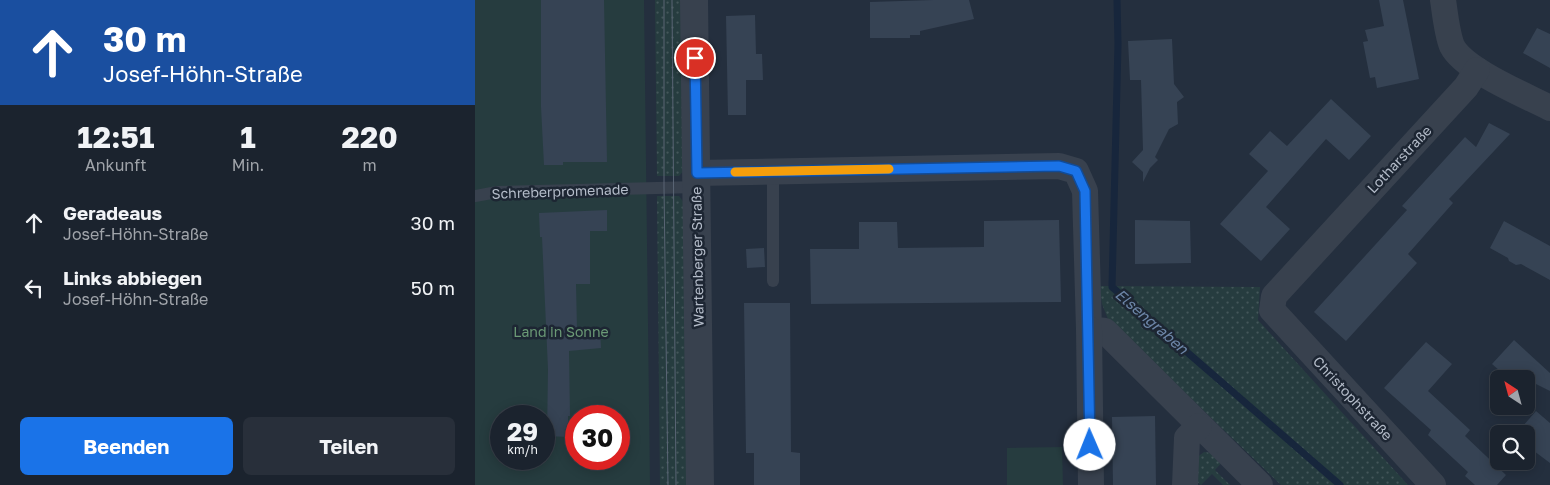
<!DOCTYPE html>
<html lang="de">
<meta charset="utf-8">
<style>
body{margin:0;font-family:"Golos Text",sans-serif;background:#282f3a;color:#f1f3f6;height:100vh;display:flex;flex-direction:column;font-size:19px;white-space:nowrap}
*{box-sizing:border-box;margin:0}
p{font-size:16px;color:#a0a4aa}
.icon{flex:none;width:28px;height:28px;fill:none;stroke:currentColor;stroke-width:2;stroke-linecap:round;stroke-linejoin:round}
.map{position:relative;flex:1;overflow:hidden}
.details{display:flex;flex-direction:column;background:#1b232e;width:475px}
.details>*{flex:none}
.guide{background:#1a4fa0;color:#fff;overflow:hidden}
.needle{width:32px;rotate:324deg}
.tools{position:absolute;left:1015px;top:370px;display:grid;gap:10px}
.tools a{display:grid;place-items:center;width:45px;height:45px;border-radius:8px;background:#1b232e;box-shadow:0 2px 12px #0003,0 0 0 1px #39404a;font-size:25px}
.speed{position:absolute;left:15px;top:405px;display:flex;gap:10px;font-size:25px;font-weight:700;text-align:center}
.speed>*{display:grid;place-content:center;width:65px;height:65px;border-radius:50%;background:#1b232e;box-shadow:0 2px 12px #0003,0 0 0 1px #39404a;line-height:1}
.speed small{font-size:12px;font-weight:400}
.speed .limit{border:8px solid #d22;background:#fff;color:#111}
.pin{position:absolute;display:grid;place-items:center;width:42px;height:42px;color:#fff;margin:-21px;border:2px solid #fff;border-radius:50%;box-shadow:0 1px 5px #0007}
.me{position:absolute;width:55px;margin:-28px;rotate:359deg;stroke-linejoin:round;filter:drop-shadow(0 0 4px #0008)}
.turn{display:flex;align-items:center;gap:18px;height:105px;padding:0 20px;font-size:22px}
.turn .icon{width:65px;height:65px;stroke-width:2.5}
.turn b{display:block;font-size:35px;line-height:42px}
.eta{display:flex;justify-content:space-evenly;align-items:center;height:85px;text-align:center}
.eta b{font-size:30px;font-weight:700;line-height:35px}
.cta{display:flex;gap:10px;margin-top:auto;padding:10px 20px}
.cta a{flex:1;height:58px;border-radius:8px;background:#1a73e8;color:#fff;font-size:20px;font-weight:700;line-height:58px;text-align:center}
.cta a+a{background:#282f3a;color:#f1f3f6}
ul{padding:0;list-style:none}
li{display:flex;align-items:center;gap:15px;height:65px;padding:0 20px}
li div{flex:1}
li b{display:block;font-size:19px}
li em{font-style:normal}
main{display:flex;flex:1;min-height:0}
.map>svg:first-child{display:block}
.grass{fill:url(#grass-dots)}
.garden{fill:#263c3f;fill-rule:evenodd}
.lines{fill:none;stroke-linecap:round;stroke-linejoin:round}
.stream{stroke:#17263c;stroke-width:7}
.building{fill:#364354}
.service{stroke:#38414e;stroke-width:12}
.minor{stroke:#38414e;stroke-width:26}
.tertiary{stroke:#38414e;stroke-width:28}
.tram{stroke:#5a6575;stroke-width:1}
.route-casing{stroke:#114b97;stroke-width:12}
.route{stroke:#1a73e8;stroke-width:9}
.slow{stroke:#f59e0b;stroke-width:9}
.labels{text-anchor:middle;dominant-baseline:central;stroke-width:5;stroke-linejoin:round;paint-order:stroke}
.street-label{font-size:14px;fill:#b4bcc9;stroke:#1d2633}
.park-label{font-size:14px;fill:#6b9a76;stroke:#1d2633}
.water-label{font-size:15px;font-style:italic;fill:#6d86a8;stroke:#1d2633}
</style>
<main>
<section class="details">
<div class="guide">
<div class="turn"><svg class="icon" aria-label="ahead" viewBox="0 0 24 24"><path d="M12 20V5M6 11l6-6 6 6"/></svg><div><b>30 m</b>Josef-Höhn-Straße</div></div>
</div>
<div class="eta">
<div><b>12:51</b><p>Ankunft</p></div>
<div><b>1</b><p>Min.</p></div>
<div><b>220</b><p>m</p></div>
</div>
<ul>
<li><svg class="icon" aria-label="ahead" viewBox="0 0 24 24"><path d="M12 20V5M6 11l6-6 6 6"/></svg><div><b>Geradeaus</b><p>Josef-Höhn-Straße</p></div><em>30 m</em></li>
<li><svg class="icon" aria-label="left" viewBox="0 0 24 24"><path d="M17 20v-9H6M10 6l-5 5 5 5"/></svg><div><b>Links abbiegen</b><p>Josef-Höhn-Straße</p></div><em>50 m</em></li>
</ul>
<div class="cta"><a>Beenden</a><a>Teilen</a></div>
</section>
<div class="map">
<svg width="1075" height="485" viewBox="0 0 1075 485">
<defs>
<pattern id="grass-dots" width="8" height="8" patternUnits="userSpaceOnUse" patternTransform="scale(1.25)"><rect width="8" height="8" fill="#263c3f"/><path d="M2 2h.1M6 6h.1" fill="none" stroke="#435659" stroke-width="1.8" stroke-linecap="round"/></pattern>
</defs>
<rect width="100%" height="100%" fill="#242f3e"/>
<!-- grass -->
<g class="grass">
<polygon points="180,0 207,0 210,169 204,176 182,176"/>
<polygon points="182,196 204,196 210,204 212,485 185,485"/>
<polygon points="624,286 785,287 783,320 933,485 806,485 633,319 627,304"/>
<polygon points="729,452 738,453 749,460 740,470 755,485 748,485 737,474 726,485 722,482 721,458"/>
</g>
<!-- garden -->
<g class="garden">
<path d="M 0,0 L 169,0 L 175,485 L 0,485 ZM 26,416 L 69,416 L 69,459 L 26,459 ZM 101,416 L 144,416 L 144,459 L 101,459 Z"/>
<polygon points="587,447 588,485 532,485 532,448"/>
</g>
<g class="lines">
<!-- stream -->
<polyline class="stream" points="642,0 643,44 637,287 865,485"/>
</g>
<!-- building -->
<g class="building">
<polygon points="66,0 129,0 132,162 88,162 88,165 69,165 66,107"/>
<polygon points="458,0 494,0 499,19 445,31 445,35 435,35 435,38 395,38 395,2"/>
<polygon points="904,0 928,0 944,79 902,88 900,77 895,78 888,42 893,41 890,30 909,26"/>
<polygon points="280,15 281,54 287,54 288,80 271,80 271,115 253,115 251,16"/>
<polygon points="1062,28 1075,34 1075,68 1048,53"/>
<polygon points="697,39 699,84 709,97 702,102 703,124 694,129 680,157 683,160 675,168 668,182 668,172 657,162 668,150 666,80 655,80 653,41"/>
<polygon points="856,99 896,136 874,160 851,139 791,207 815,229 786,261 745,224 793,171 774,154 795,131 812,146"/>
<polygon points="1014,123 1035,134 974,199 978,203 933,254 942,263 871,341 839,312 932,210 927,206 960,170 990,137 1001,147"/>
<polygon points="132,210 132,231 115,231 115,284 101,284 102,329 125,329 126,348 94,351 95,416 93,416 93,437 72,436 73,369 67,237 65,237 64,213"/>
<polygon points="584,220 586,302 336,304 335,249 384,249 384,222 422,222 423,248 509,247 509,221"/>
<polygon points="660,220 715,221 716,263 660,264"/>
<polygon points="1029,221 1075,246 1075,280 1046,264 1041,265 1034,261 1033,258 1015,248"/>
<polygon points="289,248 290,267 272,268 271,249"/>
<polygon points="269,303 315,303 316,452 325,453 325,485 279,485 279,453 271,453"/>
<polygon points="1039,340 1075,373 1075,391 1051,379 1034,379 1017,364"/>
<polygon points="951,342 977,364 953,391 995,430 990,436 1031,475 1022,485 1000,485 990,476 993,472 953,435 956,430 909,388"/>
<polygon points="1061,411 1075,423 1075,463 1051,445 1051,434 1041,434"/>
<polygon points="680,416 681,485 638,485 637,417"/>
</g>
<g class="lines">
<!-- service -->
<g class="service">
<polyline points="298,171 298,281"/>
<polyline points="0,196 22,192 222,187"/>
</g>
<!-- minor -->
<g class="minor">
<path d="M 968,0 C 970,13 972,34 977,46 C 989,70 1050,95 1075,108"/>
<polyline points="222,173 584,166 601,171 610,191 614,329 630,331 785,485"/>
<polyline points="614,329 616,485"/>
<polyline points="710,485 712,438 724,426"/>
<polyline points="958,485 797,310 799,296 991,87 1002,70"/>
</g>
<!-- tertiary -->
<polyline class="tertiary" points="219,0 225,485"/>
<!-- tram -->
<g class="tram">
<polyline points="189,0 189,187 193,485"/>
<polyline points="197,0 201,485"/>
</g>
</g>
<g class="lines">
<defs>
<polyline id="route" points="220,58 222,173 584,166 601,171 610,191 615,445"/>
</defs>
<!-- route casing -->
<use href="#route" class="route-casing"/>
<!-- route -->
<use href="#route" class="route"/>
<!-- slow -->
<polyline class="slow" points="260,172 414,169"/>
</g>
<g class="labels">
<!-- street labels -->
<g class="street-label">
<text transform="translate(924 159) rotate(-47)">Lotharstraße</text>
<text transform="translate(85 191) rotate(-2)">Schreberpromenade</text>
<text transform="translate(222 257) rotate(-91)">Wartenberger Straße</text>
<text transform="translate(878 398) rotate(47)">Christophstraße</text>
</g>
<!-- park labels -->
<g class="park-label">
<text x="86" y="331">Land in Sonne</text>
</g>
<!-- water labels -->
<g class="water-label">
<text transform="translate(677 321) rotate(41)">Elsengraben</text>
</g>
</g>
</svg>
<div class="tools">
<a><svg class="needle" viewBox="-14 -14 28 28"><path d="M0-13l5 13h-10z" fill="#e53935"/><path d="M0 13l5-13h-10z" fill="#a0a4aa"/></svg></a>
<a><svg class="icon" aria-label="search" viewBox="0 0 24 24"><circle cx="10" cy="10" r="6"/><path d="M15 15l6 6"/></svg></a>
</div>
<div class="speed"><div>29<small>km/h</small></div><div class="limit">30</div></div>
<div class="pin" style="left:220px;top:58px;background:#d93025"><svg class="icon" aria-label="arrive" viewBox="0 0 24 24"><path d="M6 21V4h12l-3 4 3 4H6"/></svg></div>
<svg class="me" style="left:615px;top:445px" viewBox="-20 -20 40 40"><circle r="19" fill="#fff"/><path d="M0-13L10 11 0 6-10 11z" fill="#1a73e8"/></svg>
</div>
</main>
